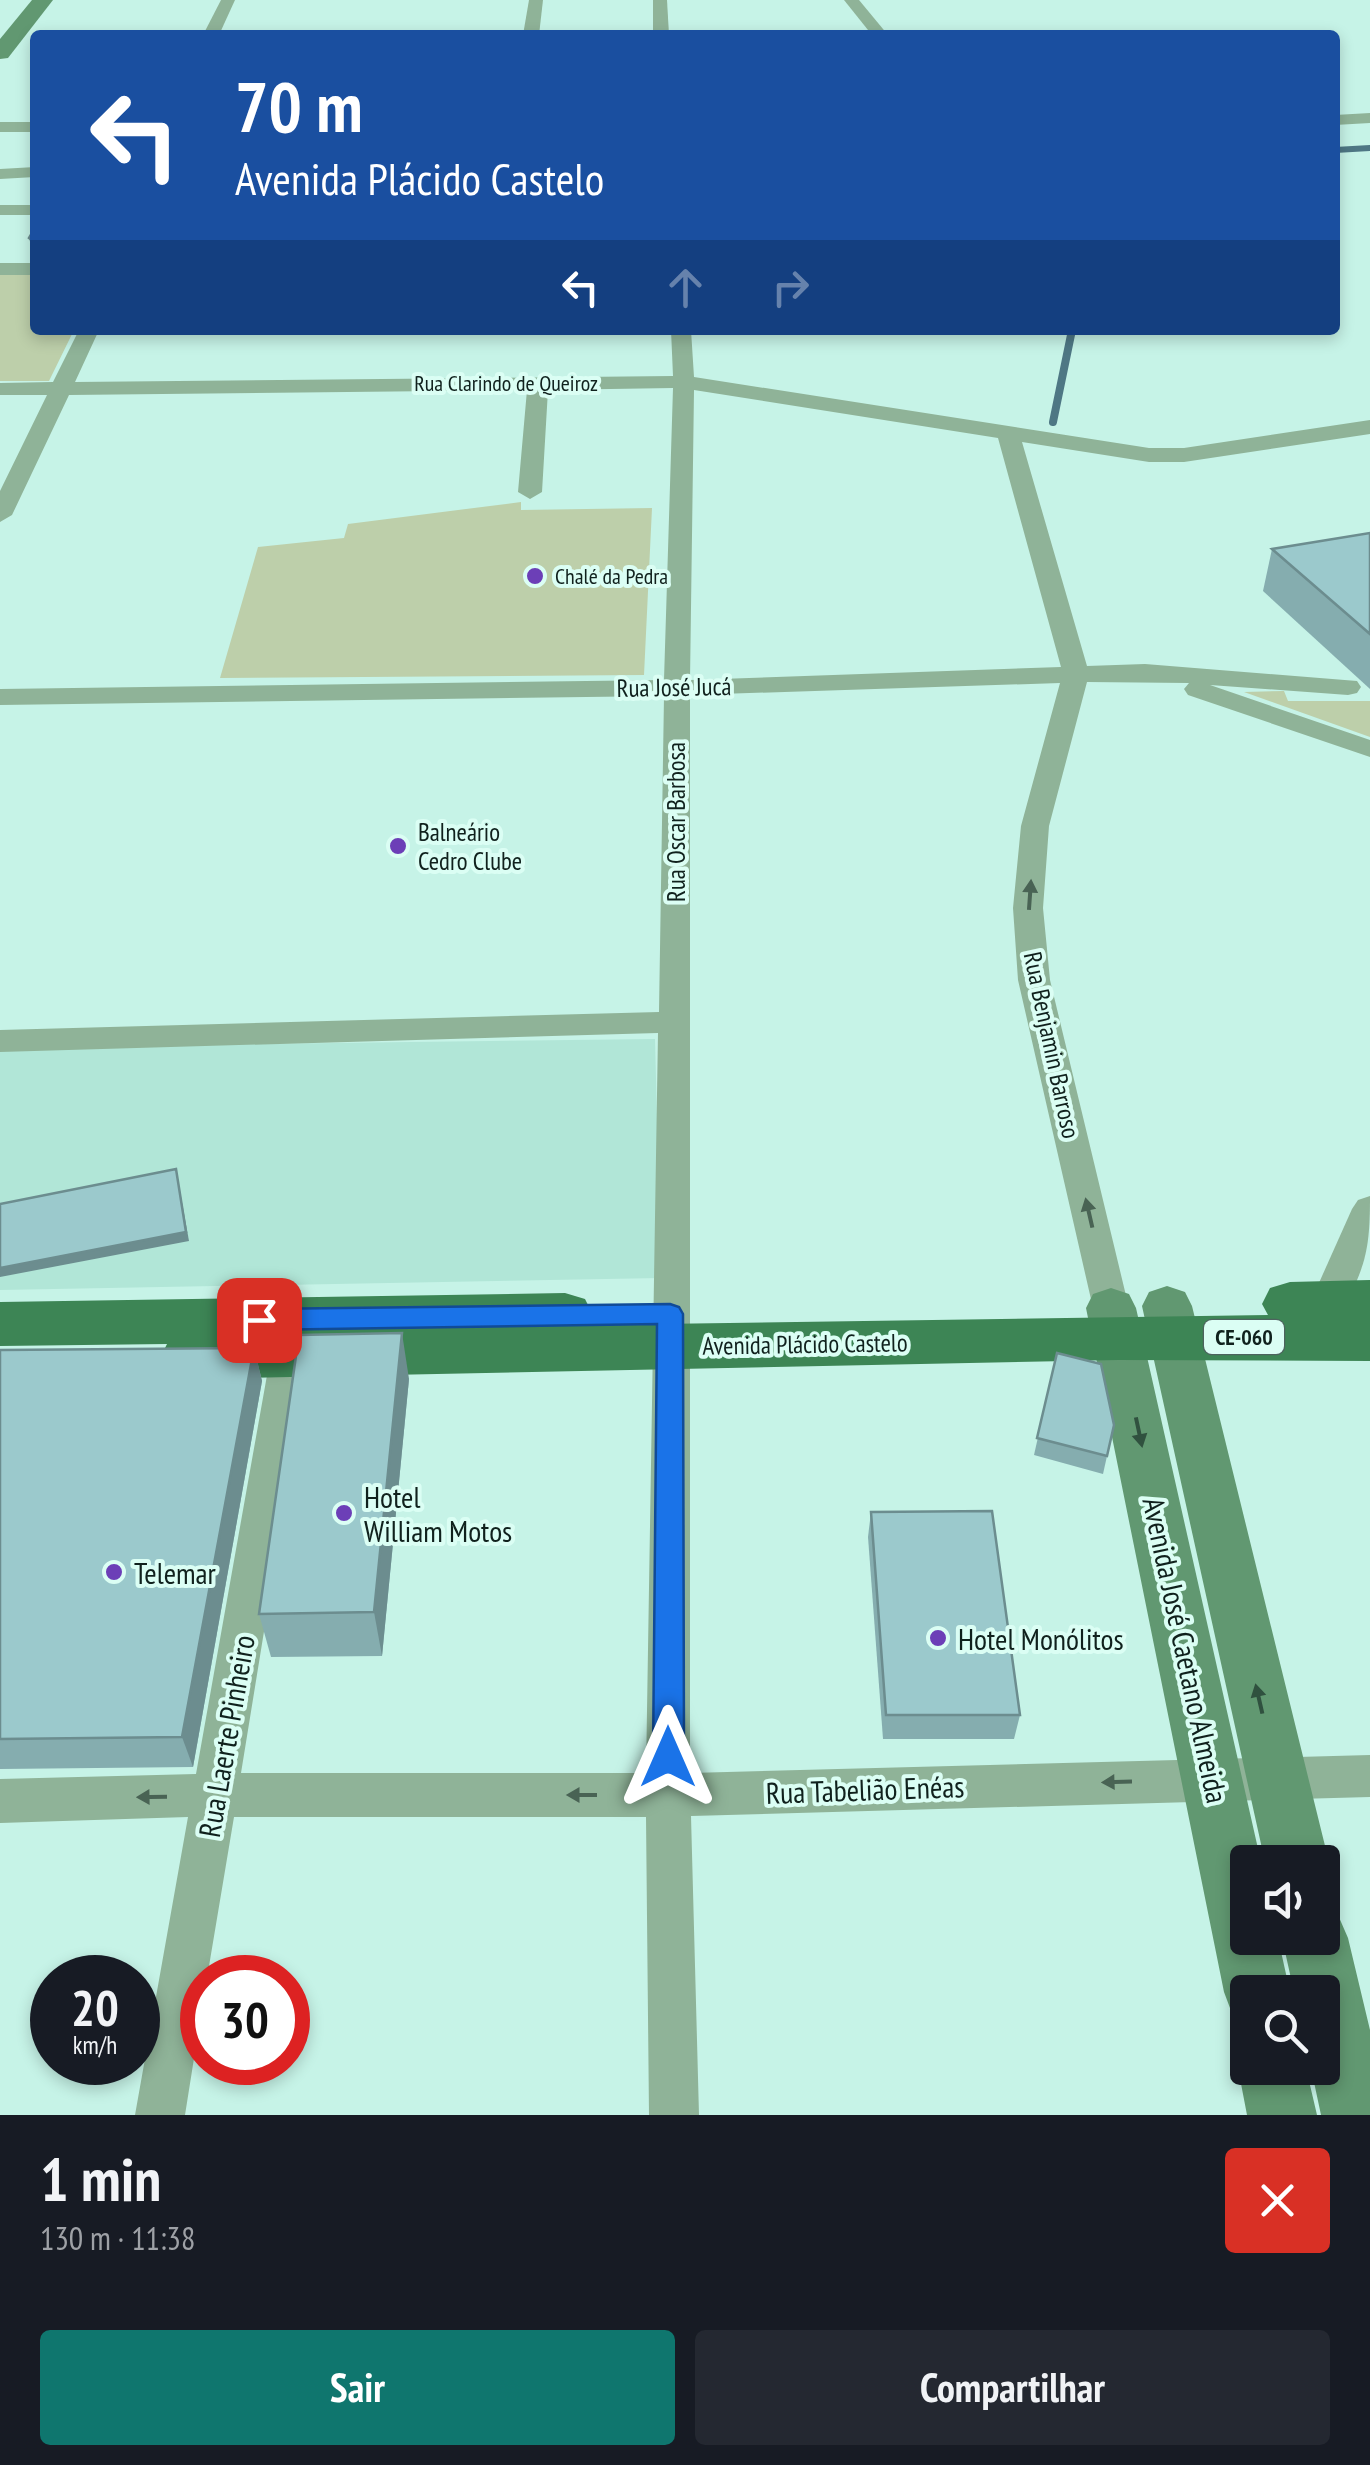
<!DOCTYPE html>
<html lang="pt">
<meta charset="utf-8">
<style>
body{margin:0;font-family:"PT Sans Narrow",sans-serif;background:#242831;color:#f1f3f6;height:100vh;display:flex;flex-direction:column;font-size:38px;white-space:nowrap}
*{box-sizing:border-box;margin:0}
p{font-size:32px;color:#9ea1a6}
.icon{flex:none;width:55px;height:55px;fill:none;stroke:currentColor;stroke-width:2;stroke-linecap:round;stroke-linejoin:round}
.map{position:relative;height:2115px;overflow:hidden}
.panel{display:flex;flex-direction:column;background:#171b24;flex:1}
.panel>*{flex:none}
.banner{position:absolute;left:30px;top:30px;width:1310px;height:305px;border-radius:10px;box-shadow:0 5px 15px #0003;background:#1a4fa0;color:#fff;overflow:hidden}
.controls{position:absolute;left:1230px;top:1845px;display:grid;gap:20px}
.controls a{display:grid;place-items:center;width:110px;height:110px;border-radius:10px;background:#171b24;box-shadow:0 5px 15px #0003;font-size:50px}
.speed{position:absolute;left:30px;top:1955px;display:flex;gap:20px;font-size:50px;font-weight:700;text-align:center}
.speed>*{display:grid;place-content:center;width:130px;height:130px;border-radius:50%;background:#171b24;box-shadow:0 5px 15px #0003;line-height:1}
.speed small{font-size:25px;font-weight:400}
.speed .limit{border:15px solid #d22;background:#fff;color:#111}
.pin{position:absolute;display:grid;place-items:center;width:85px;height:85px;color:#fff;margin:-42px;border-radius:20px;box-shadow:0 5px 15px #0006}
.me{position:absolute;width:110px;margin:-55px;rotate:0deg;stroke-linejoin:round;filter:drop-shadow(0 0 8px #0008)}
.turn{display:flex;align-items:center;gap:35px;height:210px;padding:0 40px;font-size:45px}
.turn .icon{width:130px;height:130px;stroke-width:2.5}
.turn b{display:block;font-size:70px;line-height:85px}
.lanes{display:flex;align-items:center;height:95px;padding:0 40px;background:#0003;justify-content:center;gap:50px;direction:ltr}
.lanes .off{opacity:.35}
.round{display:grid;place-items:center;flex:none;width:105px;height:105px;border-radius:10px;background:#242831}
.headline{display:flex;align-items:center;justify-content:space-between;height:170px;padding:0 40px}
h1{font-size:60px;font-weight:600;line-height:75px}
.primary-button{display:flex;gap:20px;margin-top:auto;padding:20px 40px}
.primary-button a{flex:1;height:115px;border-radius:10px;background:#0f766e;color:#fff;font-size:40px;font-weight:600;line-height:115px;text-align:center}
.primary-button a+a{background:#242831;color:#f1f3f6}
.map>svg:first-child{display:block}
.built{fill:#b1e6d7}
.green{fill:#bdcfaa}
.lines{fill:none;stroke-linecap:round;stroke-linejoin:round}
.stream-far1{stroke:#4e7784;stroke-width:6}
.stream{stroke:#4e7784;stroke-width:8}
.street{fill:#8fb398;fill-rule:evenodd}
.secondary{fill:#619871;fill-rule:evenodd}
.primary{fill:#3d8555;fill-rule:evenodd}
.wall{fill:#85adaf}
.shaded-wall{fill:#6c8d8f}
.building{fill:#9bc9cc;stroke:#6c8d8f;stroke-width:2.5}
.oneway{fill:#496354}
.oneway2{fill:#30513f}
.route{fill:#1a73e8;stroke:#114b97;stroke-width:2.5}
.poi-dot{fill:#6c3fb7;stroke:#dbfef4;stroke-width:4}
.labels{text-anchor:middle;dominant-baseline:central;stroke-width:8;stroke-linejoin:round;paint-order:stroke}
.far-street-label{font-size:22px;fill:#10211d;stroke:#dbfef4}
.far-poi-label{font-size:22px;fill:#10211d;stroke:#dbfef4;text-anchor:start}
.shield{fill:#dbfef4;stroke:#4d635e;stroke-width:2.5}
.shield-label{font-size:22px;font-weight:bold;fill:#10211d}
.street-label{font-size:25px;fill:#10211d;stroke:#dbfef4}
.poi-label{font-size:25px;fill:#10211d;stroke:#dbfef4;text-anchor:start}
.near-poi-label{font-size:30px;fill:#10211d;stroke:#dbfef4;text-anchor:start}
.near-street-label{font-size:30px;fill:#10211d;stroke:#dbfef4}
</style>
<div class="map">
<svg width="1370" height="2115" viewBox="0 0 1370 2115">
<rect width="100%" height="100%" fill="#c6f3e7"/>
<!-- built -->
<polygon class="built" points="655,1039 661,1278 0,1290 0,1047"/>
<!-- green -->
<g class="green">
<polygon points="0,275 35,275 35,330 74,330 49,381 0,381"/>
<polygon points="521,502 521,510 652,508 644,675 220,678 258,547 344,538 348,524"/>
<polygon points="1284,691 1288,701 1370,701 1370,737 1244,692"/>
</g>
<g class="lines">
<!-- stream-far1 -->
<polyline class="stream-far1" points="1335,150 1370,148"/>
<!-- stream -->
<polyline class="stream" points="1053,422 1072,330"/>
<!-- street -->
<g class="street">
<polygon points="221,0 235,0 219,35 203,35"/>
<polygon points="529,0 543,0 539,35 523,35"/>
<polygon points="653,0 667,0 669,35 653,35"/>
<polygon points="844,0 859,0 888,35 872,35"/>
<polygon points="1370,113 1370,123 1335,125 1335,115"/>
<rect x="0" y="122" width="35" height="10"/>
<polygon points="35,167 35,177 0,179 0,169"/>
<rect x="0" y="205" width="35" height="10"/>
<rect x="0" y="263" width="35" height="12"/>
<path d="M 79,330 L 99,330 L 75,382 L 673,376 L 671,330 L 691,330 L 694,377 L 1149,448 L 1184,448 L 1370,420 L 1370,434 L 1184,462 L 1149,462 L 1022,442 L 1087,666 L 1145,664 L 1357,681 L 1361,687 L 1357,693 L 1348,695 L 1210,685 L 1370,740 L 1370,757 L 1188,695 L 1184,689 L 1189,683 L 1087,682 L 1049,826 L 1043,908 L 1050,980 L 1129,1308 L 1124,1318 L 1111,1322 L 1098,1318 L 1093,1308 L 1018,980 L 1013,908 L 1021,826 L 1060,683 L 690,695 L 690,1773 L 1370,1755 L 1370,1797 L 691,1816 L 699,2115 L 649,2115 L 646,1817 L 234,1817 L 207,1978 L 202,1978 L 202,2008 L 185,2115 L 135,2115 L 188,1817 L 0,1823 L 0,1779 L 196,1774 L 274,1336 L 280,1326 L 293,1321 L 306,1326 L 312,1336 L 241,1773 L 646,1773 L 658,1033 L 0,1052 L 0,1030 L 659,1012 L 664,696 L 0,705 L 0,689 L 664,680 L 673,388 L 548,390 L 542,492 L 530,499 L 518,492 L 527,390 L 69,395 L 12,515 L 0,522 L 0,491 L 47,395 L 0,395 L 0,383 L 53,382 ZM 694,390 L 998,438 L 1061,667 L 690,680 Z"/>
<path d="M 1370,1196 C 1370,1249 1366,1266 1341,1313 L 1328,1317 L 1315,1313 L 1310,1303 L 1352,1209 L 1358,1200 Z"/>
</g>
<!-- secondary -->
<g class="secondary">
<polygon points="32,0 53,0 8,58 0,59 0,39"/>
<polygon points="1167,1286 1185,1292 1192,1306 1329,1862 1322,1877 1322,1862 1265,1862 1142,1306 1149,1292"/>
<polygon points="1111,1288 1129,1294 1136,1308 1261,1862 1248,1862 1248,1938 1278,1938 1290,1992 1248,1992 1248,2021 1233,2016 1224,1992 1086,1308 1093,1294"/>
<polygon points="1322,1908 1338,1915 1348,1938 1370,2030 1370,2115 1321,2115 1311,2068 1322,2068 1322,1992 1294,1992 1282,1938 1322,1938"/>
<polygon points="1248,2044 1248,2068 1306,2068 1317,2115 1247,2115 1238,2068"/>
</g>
<!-- primary -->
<polygon class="primary" points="1370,1280 1370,1361 1118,1360 190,1379 170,1372 161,1356 167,1344 0,1346 0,1302 565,1293 585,1299 593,1315 588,1325 1268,1315 1262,1304 1270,1288 1290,1282"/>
</g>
<!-- wall -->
<g class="wall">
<polygon points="35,228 35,260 29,238"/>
<polygon points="1370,533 1370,689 1263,591 1272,549"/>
<polygon points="254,1348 262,1381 193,1767 0,1769 0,1350"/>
<polygon points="1057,1353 1107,1456 1103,1474 1034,1455"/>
<polygon points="409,1379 382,1656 271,1657 259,1614"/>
<polygon points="871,1512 1020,1715 1014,1739 883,1739 868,1537"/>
</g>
<!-- shaded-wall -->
<g class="shaded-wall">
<polygon points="176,1169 189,1241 0,1277 0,1268"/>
<polygon points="402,1333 409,1379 382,1656 374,1612"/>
<polygon points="254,1348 262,1381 193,1767 182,1737"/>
</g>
<!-- building -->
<g class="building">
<polygon points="35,228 35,242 34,242 29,238"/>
<polygon points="1370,533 1370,634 1272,549"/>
<polygon points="176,1169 186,1232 0,1268 0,1204"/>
<polygon points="402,1333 374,1612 259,1614 299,1335"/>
<polygon points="254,1348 182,1737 0,1739 0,1350"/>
<polygon points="1057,1353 1101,1364 1114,1425 1107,1456 1037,1438"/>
<polygon points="992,1511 1020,1715 886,1715 871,1512"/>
</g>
<!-- one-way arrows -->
<defs><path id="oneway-solid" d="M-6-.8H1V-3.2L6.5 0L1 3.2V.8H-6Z" transform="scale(2.5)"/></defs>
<g class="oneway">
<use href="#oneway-solid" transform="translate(1030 895) rotate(-86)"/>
<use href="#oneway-solid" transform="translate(1089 1213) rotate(-103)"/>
<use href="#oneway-solid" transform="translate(1117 1782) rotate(178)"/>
<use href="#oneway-solid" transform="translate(582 1795) rotate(180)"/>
<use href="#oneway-solid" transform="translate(152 1797) rotate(179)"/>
</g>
<g class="oneway2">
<use href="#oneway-solid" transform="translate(1139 1432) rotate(78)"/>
<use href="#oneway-solid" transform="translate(1259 1699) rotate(-103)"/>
</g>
<!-- route -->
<polygon class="route" points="670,1304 679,1307 683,1314 684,1757 679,1768 668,1772 657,1768 653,1757 657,1324 259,1330 250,1327 246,1320 250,1312 259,1309"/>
<!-- markers -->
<g class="poi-dot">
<circle cx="535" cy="576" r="10"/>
<circle cx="398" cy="846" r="10"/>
<circle cx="344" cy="1513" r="10"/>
<circle cx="114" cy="1572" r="10"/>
<circle cx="938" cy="1638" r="10"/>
</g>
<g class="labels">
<!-- far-street labels -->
<g class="far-street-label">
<text x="506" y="383">Rua Clarindo de Queiroz</text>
</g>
<!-- far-poi labels -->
<g class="far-poi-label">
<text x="555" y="576">Chalé da Pedra</text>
</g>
<!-- shield labels -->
<rect class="shield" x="1204" y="1320" width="80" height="34" rx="8"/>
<g class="shield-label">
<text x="1244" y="1337">CE-060</text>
</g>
<!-- street labels -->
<g class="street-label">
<text transform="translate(674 687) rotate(-1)">Rua José Jucá</text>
<text transform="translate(676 822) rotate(-90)">Rua Oscar Barbosa</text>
<text transform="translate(1052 1045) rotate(78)">Rua Benjamin Barroso</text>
<text transform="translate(805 1344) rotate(-1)">Avenida Plácido Castelo</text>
</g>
<!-- poi labels -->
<g class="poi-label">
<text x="418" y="832">Balneário<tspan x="418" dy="29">Cedro Clube</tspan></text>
</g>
<!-- near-poi labels -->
<g class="near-poi-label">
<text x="364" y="1496">Hotel<tspan x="364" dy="34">William Motos</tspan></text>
<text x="134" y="1572">Telemar</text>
<text x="958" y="1638">Hotel Monólitos</text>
</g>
<!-- near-street labels -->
<g class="near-street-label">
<text transform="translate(1186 1650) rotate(78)">Avenida José Caetano Almeida</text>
<text transform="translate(226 1736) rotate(-80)">Rua Laerte Pinheiro</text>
<text transform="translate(865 1789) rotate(-2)">Rua Tabelião Enéas</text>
</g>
</g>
</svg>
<div class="controls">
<a><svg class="icon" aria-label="sound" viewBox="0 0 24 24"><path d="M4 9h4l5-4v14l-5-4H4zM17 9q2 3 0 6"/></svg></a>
<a><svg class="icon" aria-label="search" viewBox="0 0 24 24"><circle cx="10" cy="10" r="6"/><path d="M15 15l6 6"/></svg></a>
</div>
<div class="speed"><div>20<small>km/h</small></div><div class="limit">30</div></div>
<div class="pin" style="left:259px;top:1320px;background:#d93025"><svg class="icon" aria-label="arrive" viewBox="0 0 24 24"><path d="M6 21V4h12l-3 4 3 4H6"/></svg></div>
<svg class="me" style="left:668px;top:1757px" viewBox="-20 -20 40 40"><path d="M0-17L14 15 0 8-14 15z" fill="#1a73e8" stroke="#fff" stroke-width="4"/></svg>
<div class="banner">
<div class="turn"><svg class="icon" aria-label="left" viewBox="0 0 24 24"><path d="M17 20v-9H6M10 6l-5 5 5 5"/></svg><div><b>70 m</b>Avenida Plácido Castelo</div></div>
<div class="lanes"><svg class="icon" aria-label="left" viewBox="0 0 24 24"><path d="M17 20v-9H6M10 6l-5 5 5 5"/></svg><svg class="icon off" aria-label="ahead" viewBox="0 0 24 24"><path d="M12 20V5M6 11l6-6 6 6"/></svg><svg class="icon off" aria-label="right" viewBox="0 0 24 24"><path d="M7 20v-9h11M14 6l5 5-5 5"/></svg></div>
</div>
</div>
<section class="panel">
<div class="headline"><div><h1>1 min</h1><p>130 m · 11:38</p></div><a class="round" style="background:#d93025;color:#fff"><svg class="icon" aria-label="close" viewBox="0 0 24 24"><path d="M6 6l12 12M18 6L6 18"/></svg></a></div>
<div class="primary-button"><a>Sair</a><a>Compartilhar</a></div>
</section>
